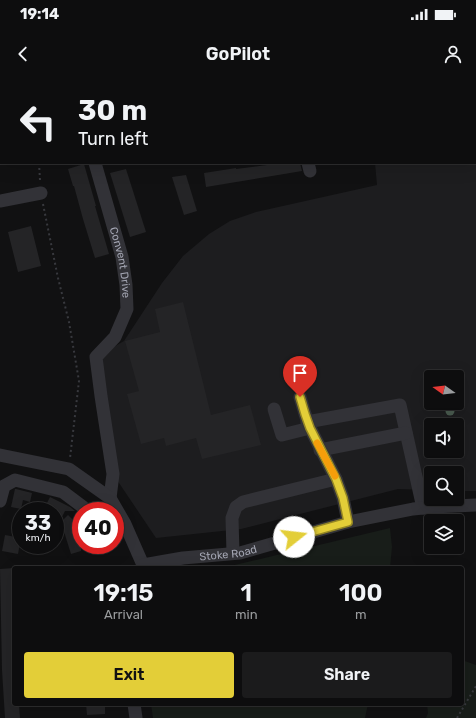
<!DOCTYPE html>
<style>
body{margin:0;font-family:Rubik,sans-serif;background:#1b1b1c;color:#f1f3f6;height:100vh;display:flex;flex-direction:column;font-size:15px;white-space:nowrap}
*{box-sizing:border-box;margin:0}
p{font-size:13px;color:#9a9c9e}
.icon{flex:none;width:22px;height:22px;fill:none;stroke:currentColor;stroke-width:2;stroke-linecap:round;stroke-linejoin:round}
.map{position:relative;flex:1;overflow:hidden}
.drawer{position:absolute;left:12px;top:486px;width:452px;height:140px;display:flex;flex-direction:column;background:#0d0d0e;border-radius:4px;box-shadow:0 4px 16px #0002,0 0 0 1px #2d2d2e}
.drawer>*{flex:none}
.hud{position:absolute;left:0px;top:0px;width:476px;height:84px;box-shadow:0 4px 16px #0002,0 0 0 1px #2d2d2e;background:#0d0d0e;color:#f1f3f6;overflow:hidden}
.needle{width:26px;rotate:284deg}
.controls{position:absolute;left:424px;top:290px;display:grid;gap:8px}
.controls a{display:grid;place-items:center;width:40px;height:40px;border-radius:4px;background:#0d0d0e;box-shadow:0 4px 16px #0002,0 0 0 1px #2d2d2e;font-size:20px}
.speed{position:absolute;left:12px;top:422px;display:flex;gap:8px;font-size:20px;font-weight:700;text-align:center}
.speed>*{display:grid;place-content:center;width:52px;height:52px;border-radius:50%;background:#0d0d0e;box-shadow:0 4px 16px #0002,0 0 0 1px #2d2d2e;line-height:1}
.speed small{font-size:10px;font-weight:400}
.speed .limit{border:6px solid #d22;background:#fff;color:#111}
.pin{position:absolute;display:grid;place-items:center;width:34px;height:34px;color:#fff;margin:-41px -17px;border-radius:50% 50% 50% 0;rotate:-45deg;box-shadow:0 0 4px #0007}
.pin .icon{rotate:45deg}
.me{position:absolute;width:44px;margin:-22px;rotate:74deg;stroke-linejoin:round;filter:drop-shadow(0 0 3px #0008)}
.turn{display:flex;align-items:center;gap:14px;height:84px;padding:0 12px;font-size:18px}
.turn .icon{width:52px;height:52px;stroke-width:2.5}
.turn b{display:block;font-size:28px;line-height:34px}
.eta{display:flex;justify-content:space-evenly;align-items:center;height:68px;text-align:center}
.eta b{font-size:24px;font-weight:600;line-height:28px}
.cta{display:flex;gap:8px;margin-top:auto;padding:8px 12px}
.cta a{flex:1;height:46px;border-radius:4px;background:#e3ce38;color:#111;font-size:16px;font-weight:600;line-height:46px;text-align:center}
.cta a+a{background:#1b1b1c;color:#f1f3f6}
.status{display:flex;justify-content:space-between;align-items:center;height:28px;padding:0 20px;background:#0d0d0e;direction:ltr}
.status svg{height:11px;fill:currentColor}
header{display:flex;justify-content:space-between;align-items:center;height:52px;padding:0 12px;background:#0d0d0e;font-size:18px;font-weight:600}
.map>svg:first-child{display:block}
.built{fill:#1d1d1f;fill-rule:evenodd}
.green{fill:#181d19}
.building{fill:#242426}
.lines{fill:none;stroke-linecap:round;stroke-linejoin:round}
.path{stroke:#38393e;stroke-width:2;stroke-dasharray:2 3;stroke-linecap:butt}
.minor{stroke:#323237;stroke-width:13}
.tree{fill:#4b5d51}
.route-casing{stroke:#948624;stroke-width:10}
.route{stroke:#e3ce38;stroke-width:7}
.slow{stroke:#f59e0b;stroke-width:7}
.labels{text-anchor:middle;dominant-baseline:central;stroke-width:4;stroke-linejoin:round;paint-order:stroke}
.street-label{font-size:11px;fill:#a3a5b2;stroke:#0c0c0d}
</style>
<div class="status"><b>19:14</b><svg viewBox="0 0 49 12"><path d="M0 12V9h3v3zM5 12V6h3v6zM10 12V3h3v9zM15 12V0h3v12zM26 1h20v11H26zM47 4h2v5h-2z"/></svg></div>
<header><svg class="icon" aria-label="back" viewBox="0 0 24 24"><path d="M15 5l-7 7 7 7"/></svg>GoPilot<svg class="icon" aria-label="person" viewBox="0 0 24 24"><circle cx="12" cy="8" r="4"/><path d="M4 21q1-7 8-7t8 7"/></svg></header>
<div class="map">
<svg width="476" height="638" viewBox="0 0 476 638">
<rect width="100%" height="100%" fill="#111112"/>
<!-- built -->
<path class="built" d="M 365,0 L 476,0 L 476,411 L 457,411 L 457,393 L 431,393 L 431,410 L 398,409 L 241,449 L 156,458 L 113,394 L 96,277 L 124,261 L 162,203 L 183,176 L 209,154 L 230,141 L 256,132 L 377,105 L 375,83 L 475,83 L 475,1 L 365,1 ZM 431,297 L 457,297 L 457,323 L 431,323 ZM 431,345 L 457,345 L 457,371 L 431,371 Z"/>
<!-- green -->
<g class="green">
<polygon points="390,448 392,467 390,488 222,488"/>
<polygon points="462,580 476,585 476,638 426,638 428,633 427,624 462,624"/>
<polygon points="151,624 368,624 365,638 153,638"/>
</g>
<!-- building -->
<g class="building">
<polygon points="266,83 300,83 302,91 206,107 204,93 236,88 236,89 267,85"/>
<polygon points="84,84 96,126 95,126 109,174 95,178 83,139 74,106 73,106 68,89"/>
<polygon points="126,89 146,152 130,157 110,93"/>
<polygon points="186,95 197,131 184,135 172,97"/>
<polygon points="31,146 41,186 18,192 8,152"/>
<polygon points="183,222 211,335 250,325 261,365 202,379 196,358 166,366 164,358 141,364 127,314 139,311 125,261 160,252 155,229"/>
<polygon points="15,409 16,409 32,413 30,422 23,420 21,429 11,427"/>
<polygon points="50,417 70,427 75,431 65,431 55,451 55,431 43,431"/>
<polygon points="68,435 81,448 81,471 71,474 61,442"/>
<polygon points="5,455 21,458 18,474 2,471"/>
<polygon points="14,488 14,624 19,624 20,638 5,638 2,590 0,489"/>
<polygon points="86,624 105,624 105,634 87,635"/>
</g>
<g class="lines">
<!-- path -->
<g class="path">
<polyline points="38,1 38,0"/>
<polyline points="39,83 40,100"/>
<polyline points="43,124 58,198 69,242 79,301 70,378"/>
<polyline points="457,638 476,606"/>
</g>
<!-- minor -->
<g class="minor">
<polyline points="204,0 204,1"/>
<polyline points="296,0 296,1"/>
<path id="s1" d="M 95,83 L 122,177 L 126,205 L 127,229 L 115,257 L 96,277 L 101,316 L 113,394 L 110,418"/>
<polyline points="308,83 310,91"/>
<polyline points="0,121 41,113"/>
<polyline points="300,317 305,334 310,348 336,399 343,418 348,442"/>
<polyline points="274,329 282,355 310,348"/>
<polyline points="307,342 400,325 423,428"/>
<polyline points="320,370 406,353"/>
<polyline points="0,375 69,389 110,418 125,444 143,485 142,488"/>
<polyline points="0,421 4,406 15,400 63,412 83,427 85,431"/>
<polyline points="233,473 232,438 236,427 243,422 336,399"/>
<path id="s2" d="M 143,485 L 183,478 L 240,473 L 348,442 L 413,429 L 433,427 L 476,425"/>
<polyline points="134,624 136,638"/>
</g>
</g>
<!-- trees -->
<circle class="tree" cx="450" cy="331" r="4.5"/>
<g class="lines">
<defs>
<polyline id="route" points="294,457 348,442 343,418 336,399 310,348 305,334 300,317"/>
</defs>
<!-- route casing -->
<use href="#route" class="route-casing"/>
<!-- route -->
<use href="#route" class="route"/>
<!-- slow -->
<polyline class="slow" points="317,363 335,396"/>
</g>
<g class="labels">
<!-- street labels -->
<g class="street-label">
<text stroke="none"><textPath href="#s1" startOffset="103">Convent Drive</textPath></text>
<text stroke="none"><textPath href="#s2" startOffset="86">Stoke Road</textPath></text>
</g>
</g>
</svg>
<div class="controls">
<a><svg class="needle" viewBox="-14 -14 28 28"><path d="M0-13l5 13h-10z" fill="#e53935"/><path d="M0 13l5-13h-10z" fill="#9a9c9e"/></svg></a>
<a><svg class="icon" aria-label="sound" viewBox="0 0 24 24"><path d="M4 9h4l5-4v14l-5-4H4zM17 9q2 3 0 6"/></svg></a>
<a><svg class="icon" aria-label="search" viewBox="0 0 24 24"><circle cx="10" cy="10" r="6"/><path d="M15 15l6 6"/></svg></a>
<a><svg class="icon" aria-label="layers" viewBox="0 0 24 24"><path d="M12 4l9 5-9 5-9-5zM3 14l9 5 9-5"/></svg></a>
</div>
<div class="speed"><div>33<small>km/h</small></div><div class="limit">40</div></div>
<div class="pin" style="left:300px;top:317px;background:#d93025"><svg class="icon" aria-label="arrive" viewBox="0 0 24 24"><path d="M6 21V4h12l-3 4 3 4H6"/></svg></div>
<svg class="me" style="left:294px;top:457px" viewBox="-20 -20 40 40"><circle r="19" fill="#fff"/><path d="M0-13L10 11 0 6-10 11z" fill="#e3ce38"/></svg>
<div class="hud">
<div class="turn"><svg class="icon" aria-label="left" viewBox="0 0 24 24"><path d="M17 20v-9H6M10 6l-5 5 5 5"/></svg><div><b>30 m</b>Turn left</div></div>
</div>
<section class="drawer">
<div class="eta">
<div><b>19:15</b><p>Arrival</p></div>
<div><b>1</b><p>min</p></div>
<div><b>100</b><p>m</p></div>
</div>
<div class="cta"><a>Exit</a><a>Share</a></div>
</section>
</div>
